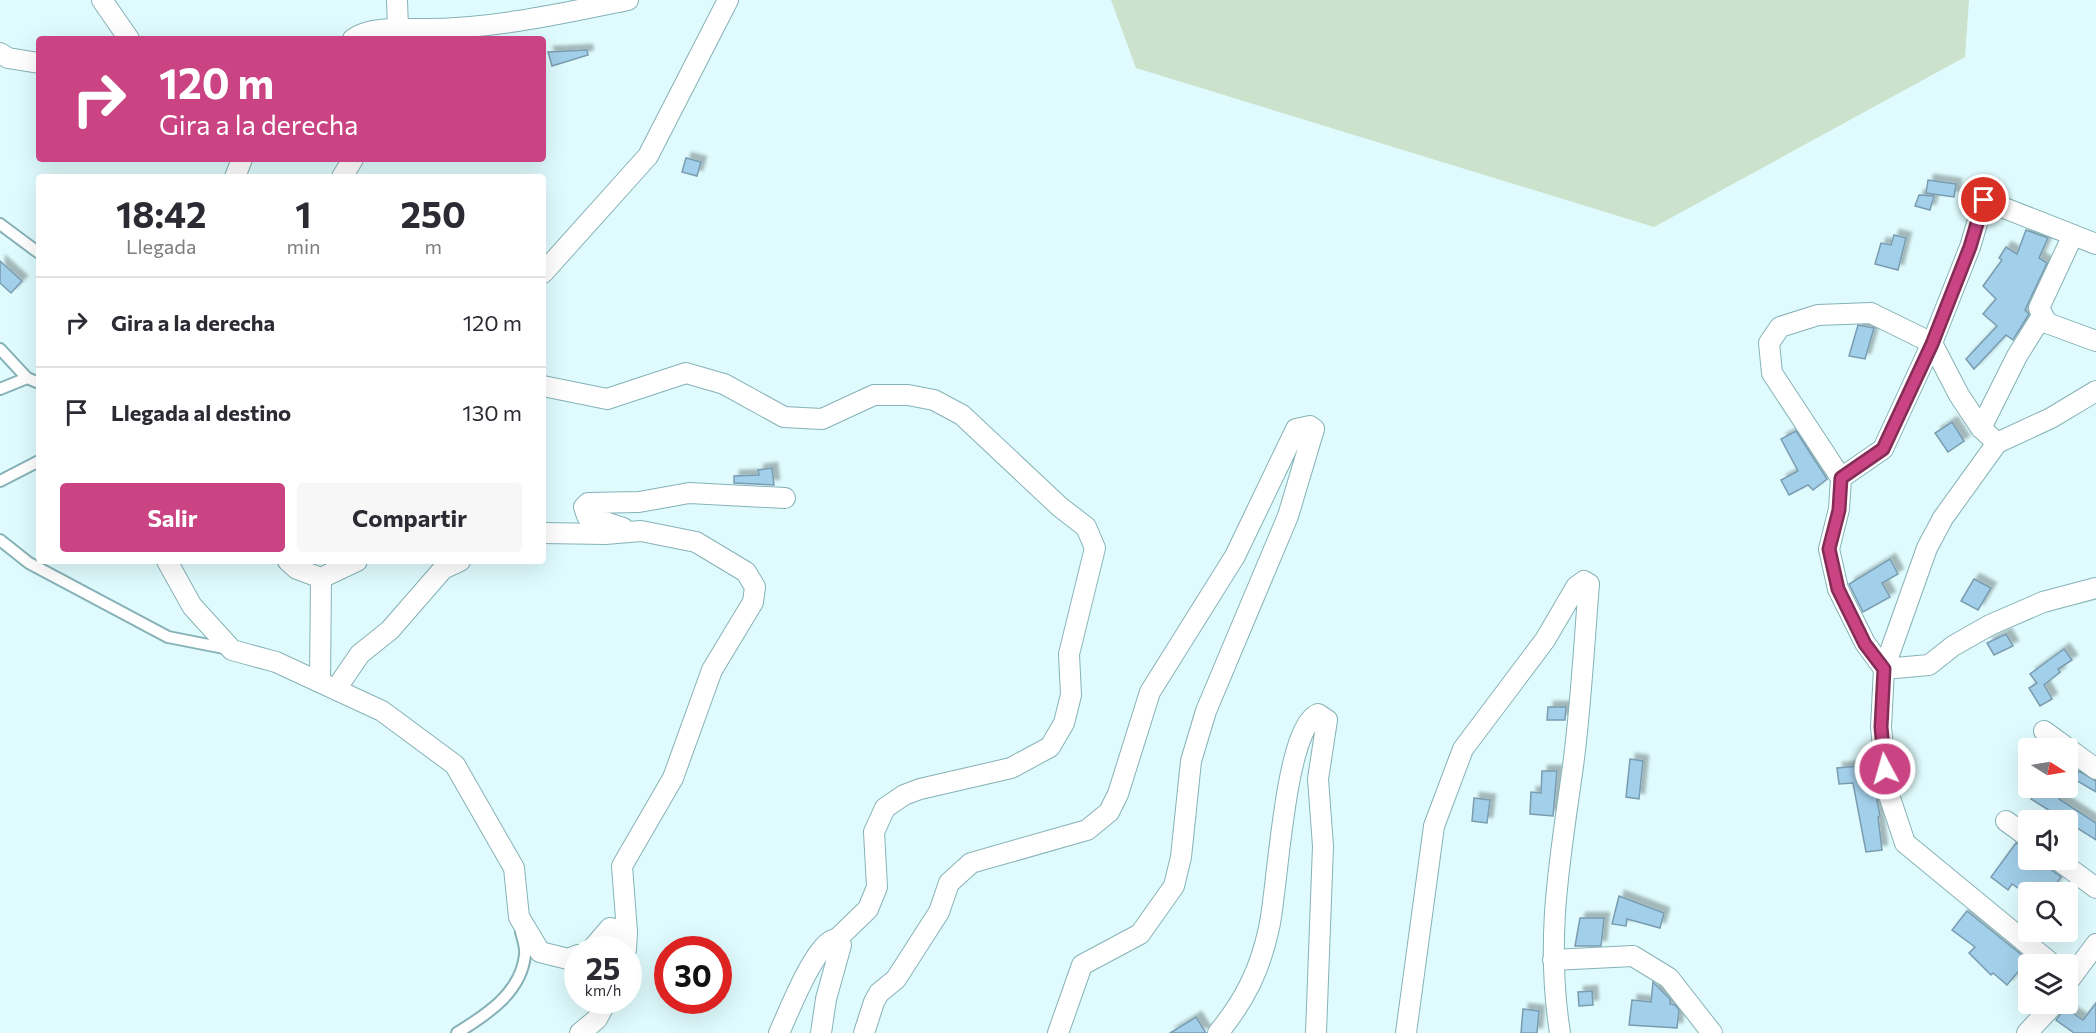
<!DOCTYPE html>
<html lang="es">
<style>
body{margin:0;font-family:Commissioner,sans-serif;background:#f7f7f7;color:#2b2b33;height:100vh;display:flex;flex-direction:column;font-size:22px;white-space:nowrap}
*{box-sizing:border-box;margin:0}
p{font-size:20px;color:#7c7c81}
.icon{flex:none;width:33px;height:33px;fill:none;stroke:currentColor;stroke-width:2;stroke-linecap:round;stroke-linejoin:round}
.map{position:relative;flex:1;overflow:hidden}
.drawer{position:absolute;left:36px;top:174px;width:510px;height:390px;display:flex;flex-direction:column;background:#fff;border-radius:6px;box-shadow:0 6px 24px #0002}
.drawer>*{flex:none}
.banner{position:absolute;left:36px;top:36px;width:510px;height:126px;border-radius:6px;box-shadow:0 6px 24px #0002;background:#ca4484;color:#fff;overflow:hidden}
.needle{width:39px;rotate:101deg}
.tools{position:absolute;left:2018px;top:738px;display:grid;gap:12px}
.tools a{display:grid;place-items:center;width:60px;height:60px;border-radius:6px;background:#fff;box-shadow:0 6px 24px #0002;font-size:30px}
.speed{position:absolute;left:564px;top:936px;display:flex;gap:12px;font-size:30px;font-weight:700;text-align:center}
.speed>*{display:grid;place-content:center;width:78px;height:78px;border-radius:50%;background:#fff;box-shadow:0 6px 24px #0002;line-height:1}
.speed small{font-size:15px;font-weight:400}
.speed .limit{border:9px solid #d22;background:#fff;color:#111}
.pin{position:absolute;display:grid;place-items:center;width:51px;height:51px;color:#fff;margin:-26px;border:3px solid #fff;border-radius:50%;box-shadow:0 2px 6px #0007}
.me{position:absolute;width:66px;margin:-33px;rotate:354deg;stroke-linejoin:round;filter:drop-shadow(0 0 4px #0008)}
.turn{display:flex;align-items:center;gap:21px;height:126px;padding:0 24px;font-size:27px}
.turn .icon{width:78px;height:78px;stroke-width:2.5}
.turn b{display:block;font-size:42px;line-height:51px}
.eta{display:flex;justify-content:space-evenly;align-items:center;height:102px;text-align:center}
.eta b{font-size:36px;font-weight:700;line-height:42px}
.cta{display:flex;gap:12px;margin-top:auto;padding:12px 24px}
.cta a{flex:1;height:69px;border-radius:6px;background:#ca4484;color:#fff;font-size:24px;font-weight:700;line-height:69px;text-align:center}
.cta a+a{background:#f7f7f7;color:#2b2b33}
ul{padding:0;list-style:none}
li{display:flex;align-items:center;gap:18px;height:90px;padding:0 24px;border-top:2px solid #e1e1e2}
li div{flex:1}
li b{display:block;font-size:22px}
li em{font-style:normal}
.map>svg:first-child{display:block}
.green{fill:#cde2cc}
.building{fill:#a2cfe9;stroke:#7a9cb0;stroke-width:1.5;filter:url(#shadow)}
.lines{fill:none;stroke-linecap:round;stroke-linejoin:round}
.lane-casing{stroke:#86b2b7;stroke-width:14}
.street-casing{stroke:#86b2b7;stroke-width:22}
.lane{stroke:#fff;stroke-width:10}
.street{stroke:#fff;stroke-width:20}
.route-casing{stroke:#832c56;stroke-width:15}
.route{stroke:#ca4484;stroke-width:10}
</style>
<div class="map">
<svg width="2096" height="1033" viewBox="0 0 2096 1033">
<defs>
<filter id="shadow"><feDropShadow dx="5.5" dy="-5.5" stdDeviation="1.5" flood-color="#0004"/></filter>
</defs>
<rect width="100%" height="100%" fill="#dffbfd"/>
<!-- green -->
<polygon class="green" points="1111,0 1969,0 1965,57 1654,227 1136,68"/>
<!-- building -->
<g class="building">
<polygon points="587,50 588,55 552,66 548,52"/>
<polygon points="686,158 701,162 697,176 682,172"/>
<polygon points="1928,180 1956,184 1954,197 1926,193"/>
<polygon points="1919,195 1934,196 1930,210 1915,206"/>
<polygon points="2026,230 2048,238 2039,258 2047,263 2025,310 2029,314 2013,340 2006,335 1974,369 1966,359 1997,326 1983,314 1996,299 1983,286 2002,260 1999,258 2006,247 2017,254"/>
<polygon points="1894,235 1906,238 1898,270 1875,264 1881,243 1891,245"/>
<polygon points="0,261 22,281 11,293 0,283"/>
<polygon points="1858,325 1874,328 1865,359 1849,356"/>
<polygon points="1952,422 1964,441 1948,452 1935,433"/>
<polygon points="1796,431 1827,479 1813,490 1808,485 1789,495 1781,480 1798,471 1781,439"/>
<polygon points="772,468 774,485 734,483 734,476 759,475 758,470"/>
<polygon points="1890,559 1898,574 1882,583 1890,597 1863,612 1849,584"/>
<polygon points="1974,579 1991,588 1978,610 1961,601"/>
<polygon points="2006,634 2013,646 1994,655 1987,643"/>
<polygon points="2064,649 2072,660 2058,669 2060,672 2044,685 2052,699 2040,706 2029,688 2037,683 2030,674"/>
<polygon points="1548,707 1566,707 1565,720 1547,720"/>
<polygon points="1630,759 1643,761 1639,799 1626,797"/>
<polygon points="1870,765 1873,796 1876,795 1880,816 1878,817 1882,850 1866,852 1853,783 1839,784 1837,768"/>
<polygon points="1542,771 1557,771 1553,816 1530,814 1531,792 1541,793"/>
<polygon points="2079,771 2096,781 2096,792 2074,779"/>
<polygon points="2039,788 2069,788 2059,799 2096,823 2096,840 2031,799"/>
<polygon points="1474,798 1490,800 1487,823 1472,821"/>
<polygon points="2016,843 2028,849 2028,860 2046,860 2050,869 2061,877 2050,892 2024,892 2012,884 2008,890 1991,877"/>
<polygon points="1619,896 1664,913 1660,928 1627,919 1626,926 1612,924"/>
<polygon points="1967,911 2028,960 2007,985 1993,973 1991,975 1969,953 1975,947 1952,930"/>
<polygon points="1580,918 1604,918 1601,946 1575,946"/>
<polygon points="1653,982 1670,999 1670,1004 1675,1005 1679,1010 1677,1028 1629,1025 1632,1000 1651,1002"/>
<polygon points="1592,991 1593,1005 1579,1006 1578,992"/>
<polygon points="2096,1003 2096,1033 2074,1033 2056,1020 2065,1008 2083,1020"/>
<polygon points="1523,1009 1539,1011 1537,1033 1521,1033"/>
<polygon points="1196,1017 1206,1033 1170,1033"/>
</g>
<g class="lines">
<defs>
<g id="lane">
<polyline points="0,224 39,253"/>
<polyline points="0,349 27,378 39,383"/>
<polyline points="0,389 27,378"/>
<polyline points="0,481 39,461"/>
<polyline points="0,540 29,563 168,637 229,649"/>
<path d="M 457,1033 C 486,1015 521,993 525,955 C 526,948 523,939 521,932"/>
</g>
<g id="street">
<polyline points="102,0 129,39"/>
<polyline points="397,0 398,29"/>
<path d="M 353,39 C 369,27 399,29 419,29 C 488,30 560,14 628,0"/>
<polyline points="0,53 8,58 39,63"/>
<polyline points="235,177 242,159"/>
<polyline points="342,177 353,159"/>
<polyline points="2073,235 2039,308 2047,323 2096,341"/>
<polyline points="543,273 648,156 728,0"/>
<polyline points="543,386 607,399 686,373 724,384 784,417 822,419 874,395 908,395 934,400 962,415 1060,507 1086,527 1095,548 1069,654 1071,695 1064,723 1050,747 1011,768 920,789 904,795 885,808 874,832 877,887 868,909 837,939"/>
<polyline points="2096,391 2051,418 1997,443 1981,428 1959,395 1932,343 1871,313 1818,315 1780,327 1769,343 1772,373 1841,478 1839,509 1829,549 1838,589 1865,643 1884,669 1929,665 1953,646 1990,625 2043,602 2096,588"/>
<polyline points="1981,428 2017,356 2042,316"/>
<polyline points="1997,443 1943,518 1927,548 1884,669 1881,727 1887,789 1905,843 2052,964"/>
<polyline points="1841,478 1883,449 1932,343 1970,247 1984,200 2096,244"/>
<polyline points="623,528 587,516 584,507 588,503 639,502 689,493 785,498"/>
<polyline points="543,533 605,534 641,531 696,542 746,572 755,587 753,602 712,670 673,778 622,866 627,932"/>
<polyline points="167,561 192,606 232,650 276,662 382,711 455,765 514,868 519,917 540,952 568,959 578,955"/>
<polyline points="288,561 297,569 321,578 357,561"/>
<polyline points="320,682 321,578"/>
<polyline points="336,689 360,654 390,630 443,569 460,561"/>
<polyline points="2044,731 2096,769"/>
<polyline points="2006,821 2028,837"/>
<polyline points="2058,860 2096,888"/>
<polyline points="591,950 610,928 627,932 626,950"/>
<polyline points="1553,960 1633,956 1669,978 1712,1033"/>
<polyline points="2067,983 2096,944"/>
<polyline points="580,1033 597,1019 607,1000"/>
<path d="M 779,1033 C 788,1014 817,938 837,939 L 841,945 L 826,999 L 821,1033"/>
<polyline points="864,1033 874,1002 879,993 896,979 939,912 949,883 971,863 1087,830 1109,812 1118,794 1150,692 1235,556 1296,429 1310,426 1314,429 1288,516 1206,711 1191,761 1181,857 1174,886 1140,934 1082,965 1058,1033"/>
<path d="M 1218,1033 C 1245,1000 1260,970 1269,928 C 1278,889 1284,729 1318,714 L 1327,720 L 1318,779 L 1323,846 L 1316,1033"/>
<path d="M 1406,1033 L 1434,826 L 1463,749 L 1545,640 L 1576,587 L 1584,581 L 1589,584 C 1584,645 1581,706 1573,766 C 1560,860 1545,937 1560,1033"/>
<polyline points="2027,1033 2054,1004"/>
</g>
</defs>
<!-- lane casing -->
<use href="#lane" class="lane-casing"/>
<!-- street casing -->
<use href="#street" class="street-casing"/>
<!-- lane -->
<use href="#lane" class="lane"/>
<!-- street -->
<use href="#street" class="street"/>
</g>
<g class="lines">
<defs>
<polyline id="route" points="1885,769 1881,727 1884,669 1865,644 1838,589 1829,549 1839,510 1841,478 1883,449 1932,344 1970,247 1984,200"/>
</defs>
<!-- route casing -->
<use href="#route" class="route-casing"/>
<!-- route -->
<use href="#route" class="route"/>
</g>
</svg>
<div class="tools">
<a><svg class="needle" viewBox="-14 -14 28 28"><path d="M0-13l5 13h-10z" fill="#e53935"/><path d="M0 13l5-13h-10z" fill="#7c7c81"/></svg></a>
<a><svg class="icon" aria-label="sound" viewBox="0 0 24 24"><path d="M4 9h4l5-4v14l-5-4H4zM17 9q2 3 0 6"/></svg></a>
<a><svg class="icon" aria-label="search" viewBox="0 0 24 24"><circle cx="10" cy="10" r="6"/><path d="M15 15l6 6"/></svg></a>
<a><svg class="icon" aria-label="layers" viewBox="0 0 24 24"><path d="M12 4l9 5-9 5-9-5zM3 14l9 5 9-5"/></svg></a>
</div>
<div class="speed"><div>25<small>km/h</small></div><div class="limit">30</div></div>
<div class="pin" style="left:1984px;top:200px;background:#d93025"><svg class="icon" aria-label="arrive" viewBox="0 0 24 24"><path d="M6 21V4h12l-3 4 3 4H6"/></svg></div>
<svg class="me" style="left:1885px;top:769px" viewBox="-20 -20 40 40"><circle r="17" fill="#ca4484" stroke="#fff" stroke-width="3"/><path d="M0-11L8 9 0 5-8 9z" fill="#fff"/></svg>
<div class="banner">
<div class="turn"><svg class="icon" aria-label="right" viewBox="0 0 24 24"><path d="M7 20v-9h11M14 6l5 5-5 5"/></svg><div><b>120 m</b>Gira a la derecha</div></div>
</div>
<section class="drawer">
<div class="eta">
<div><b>18:42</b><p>Llegada</p></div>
<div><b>1</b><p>min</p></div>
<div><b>250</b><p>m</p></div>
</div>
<ul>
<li><svg class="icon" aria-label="right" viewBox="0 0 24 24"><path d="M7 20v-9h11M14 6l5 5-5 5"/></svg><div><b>Gira a la derecha</b></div><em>120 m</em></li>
<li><svg class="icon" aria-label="arrive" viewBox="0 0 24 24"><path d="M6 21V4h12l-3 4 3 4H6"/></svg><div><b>Llegada al destino</b></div><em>130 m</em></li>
</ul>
<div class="cta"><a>Salir</a><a>Compartir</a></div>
</section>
</div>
